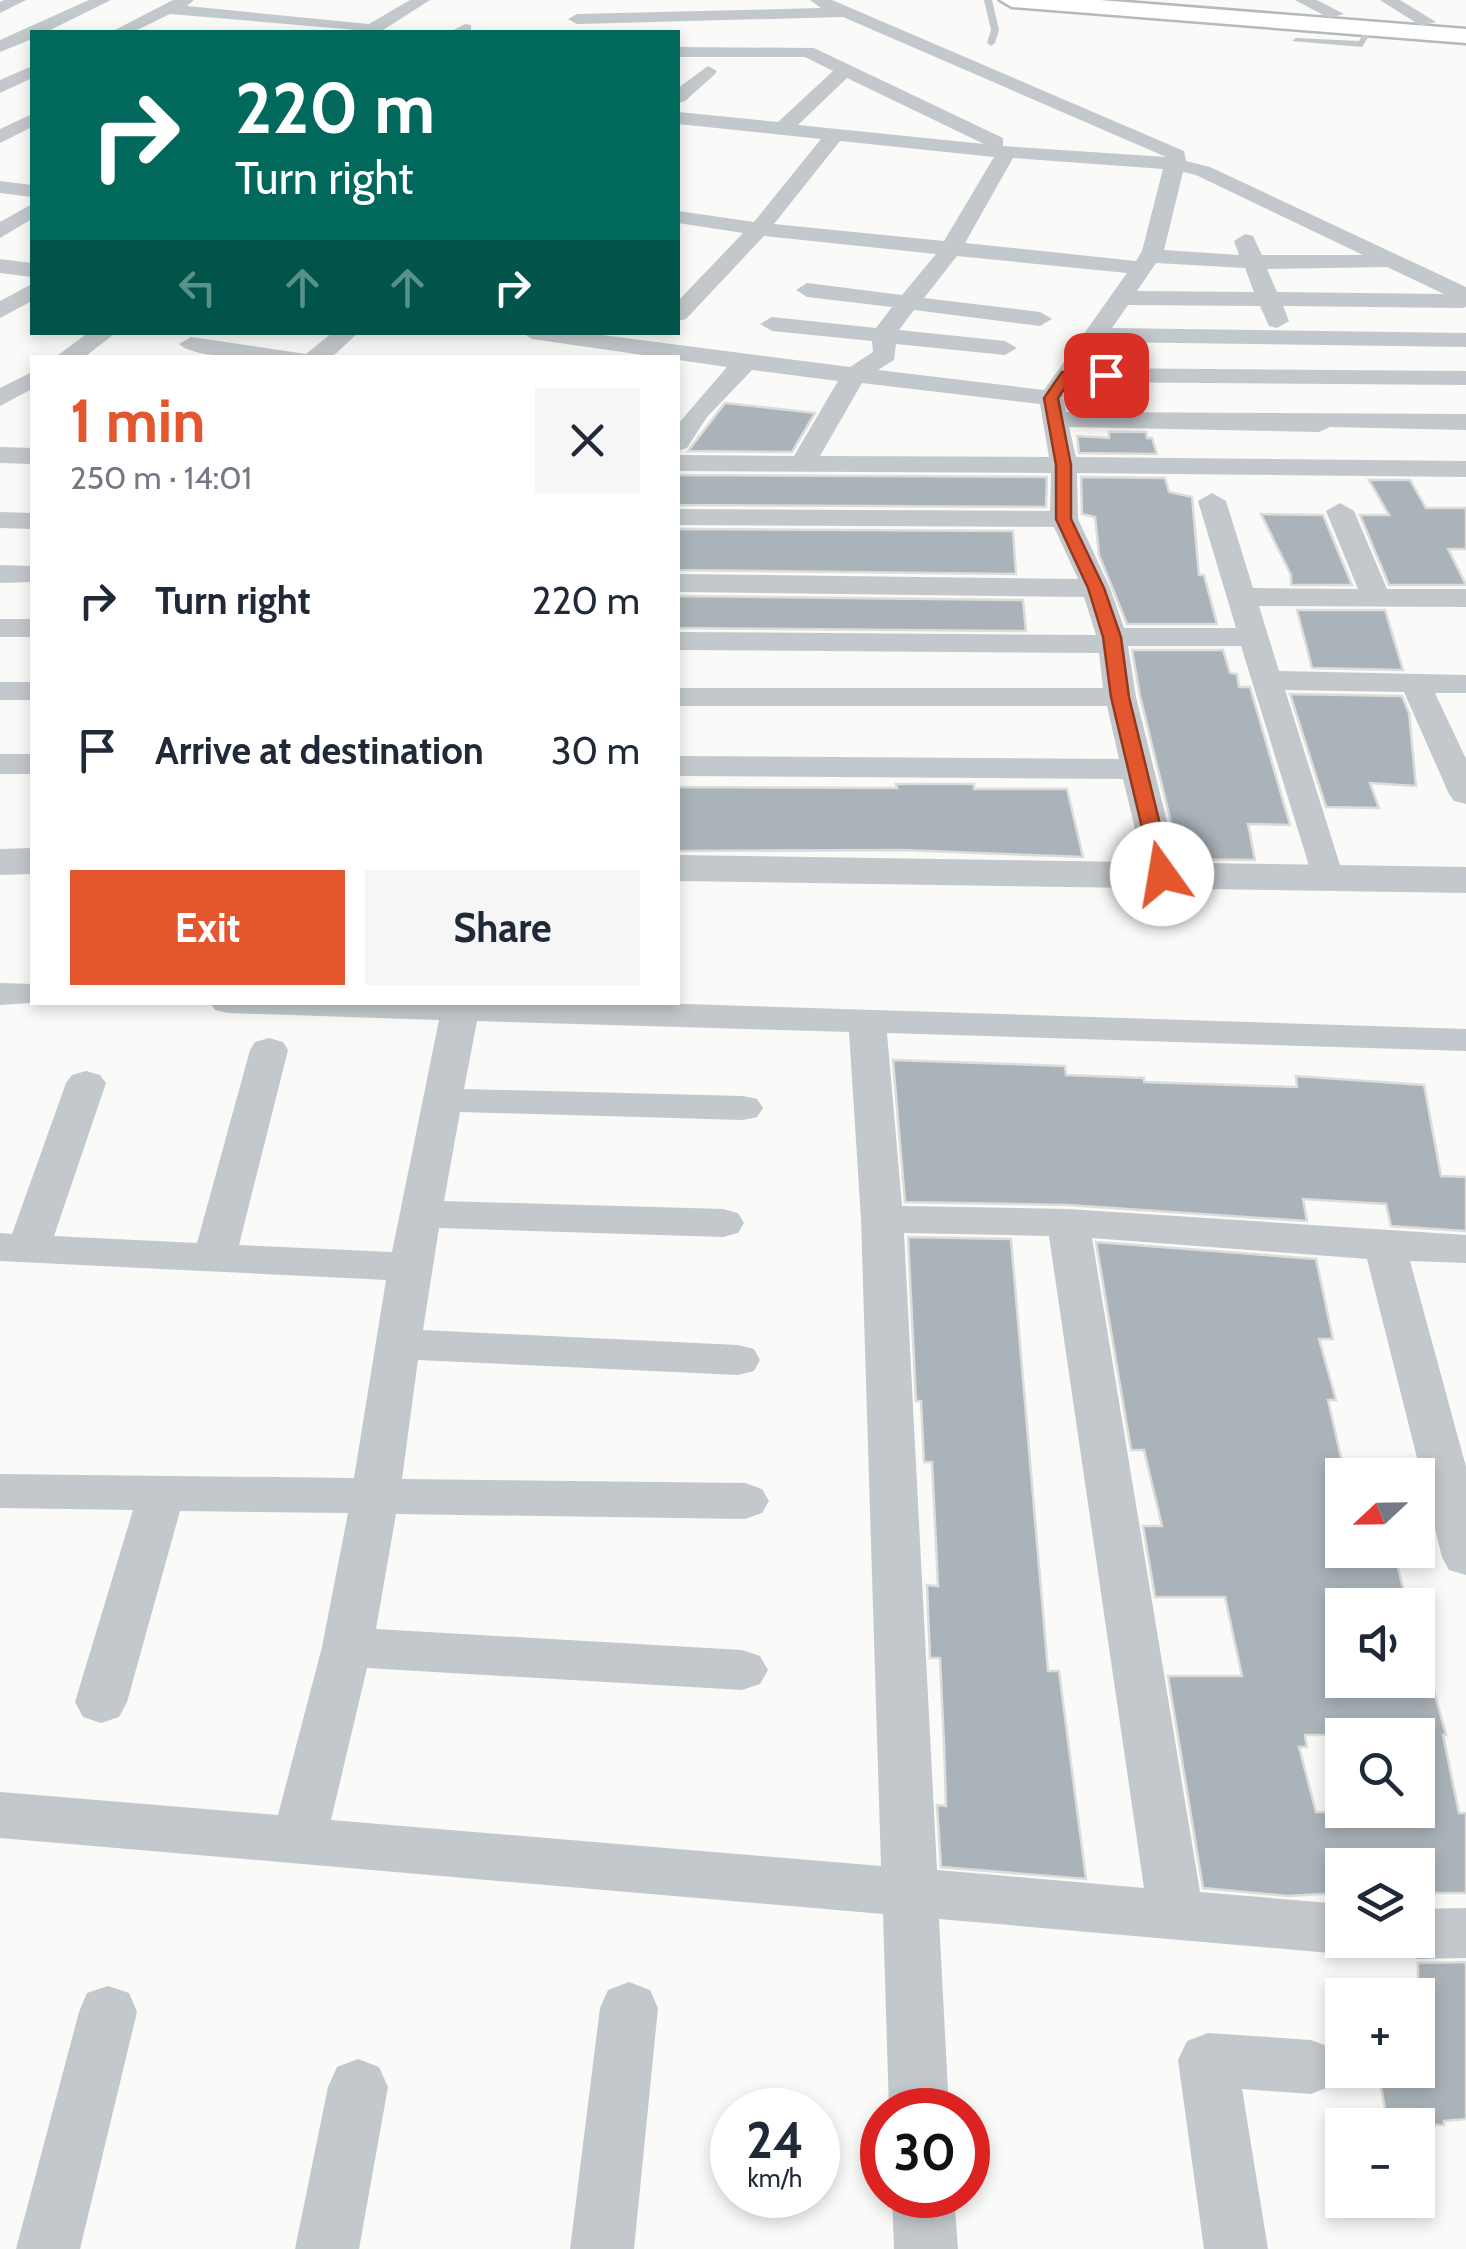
<!DOCTYPE html>
<meta charset="utf-8">
<style>
body{margin:0;font-family:Cabin,sans-serif;background:#f6f6f7;color:#1f2937;height:100vh;display:flex;flex-direction:column;font-size:38px;white-space:nowrap}
*{box-sizing:border-box;margin:0}
p{font-size:32px;color:#747a83}
.icon{flex:none;width:55px;height:55px;fill:none;stroke:currentColor;stroke-width:2;stroke-linecap:round;stroke-linejoin:round}
.map{position:relative;flex:1;overflow:hidden}
.drawer{position:absolute;left:30px;top:355px;width:650px;height:650px;display:flex;flex-direction:column;background:#fff;border-radius:0px;box-shadow:0 5px 15px #0003}
.drawer>*{flex:none}
.banner{position:absolute;left:30px;top:30px;width:650px;height:305px;border-radius:0px;box-shadow:0 5px 15px #0003;background:#00695c;color:#fff;overflow:hidden}
.needle{width:65px;rotate:248deg}
.fabs{position:absolute;left:1325px;top:1458px;display:grid;gap:20px}
.fabs a{display:grid;place-items:center;width:110px;height:110px;border-radius:0px;background:#fff;box-shadow:0 5px 15px #0003;font-size:50px}
.speed{position:absolute;left:710px;top:2088px;display:flex;gap:20px;font-size:50px;font-weight:700;text-align:center}
.speed>*{display:grid;place-content:center;width:130px;height:130px;border-radius:50%;background:#fff;box-shadow:0 5px 15px #0003;line-height:1}
.speed small{font-size:25px;font-weight:400}
.speed .limit{border:15px solid #d22;background:#fff;color:#111}
.pin{position:absolute;display:grid;place-items:center;width:85px;height:85px;color:#fff;margin:-42px;border-radius:20px;box-shadow:0 5px 15px #0006}
.me{position:absolute;width:110px;margin:-55px;rotate:347deg;stroke-linejoin:round;filter:drop-shadow(0 0 8px #0008)}
.turn{display:flex;align-items:center;gap:35px;height:210px;padding:0 40px;font-size:45px}
.turn .icon{width:130px;height:130px;stroke-width:2.5}
.turn b{display:block;font-size:70px;line-height:85px}
.lanes{display:flex;align-items:center;height:95px;padding:0 40px;background:#0003;justify-content:center;gap:50px;direction:ltr}
.lanes .off{opacity:.35}
.round{display:grid;place-items:center;flex:none;width:105px;height:105px;border-radius:0px;background:#f6f6f7}
.summary{display:flex;align-items:center;justify-content:space-between;height:170px;padding:0 40px}
h1{font-size:60px;font-weight:700;line-height:75px;color:#e4572e}
.primary-button{display:flex;gap:20px;margin-top:auto;padding:20px 40px}
.primary-button a{flex:1;height:115px;border-radius:0px;background:#e4572e;color:#fff;font-size:40px;font-weight:700;line-height:115px;text-align:center}
.primary-button a+a{background:#f6f6f7;color:#1f2937}
ul{padding:0;list-style:none}
li{display:flex;align-items:center;gap:30px;height:150px;padding:0 40px}
li div{flex:1}
li b{display:block;font-size:38px}
li em{font-style:normal}
.map>svg:first-child{display:block}
.building{fill:#aab3b9;stroke:#dcdcda;stroke-width:2.5;fill-rule:evenodd}
.lines{fill:none;stroke-linecap:round;stroke-linejoin:round}
.trunk-casing{stroke:#b4b9bd;stroke-width:5}
.service{fill:#c3c8cc;fill-rule:evenodd}
.minor{fill:#c3c8cc;fill-rule:evenodd}
.tertiary{fill:#c3c8cc;fill-rule:evenodd}
.trunk{fill:#fff;fill-rule:evenodd}
.route{fill:#e4572e;stroke:#94391e;stroke-width:2.5}
</style>
<div class="map">
<svg width="1466" height="2249" viewBox="0 0 1466 2249">
<rect width="100%" height="100%" fill="#fafaf8"/>
<!-- building -->
<g class="building">
<polygon points="1103,386 1139,386 1142,409 1106,408"/>
<polygon points="725,403 815,413 792,452 688,451"/>
<polygon points="1109,432 1146,432 1147,438 1152,438 1157,454 1079,453 1077,436 1109,438"/>
<polygon points="678,475 1047,477 1046,507 678,505"/>
<polygon points="1081,477 1165,478 1169,492 1192,497 1199,575 1204,575 1217,624 1127,624 1099,555 1095,517 1082,514"/>
<polygon points="1369,480 1410,480 1426,508 1466,508 1466,549 1448,549 1466,585 1389,585 1360,515 1389,515"/>
<polygon points="1261,514 1323,515 1352,585 1291,585 1291,575"/>
<polygon points="678,529 1013,531 1016,574 678,570"/>
<polygon points="678,596 1023,600 1026,631 678,628"/>
<polygon points="1297,610 1385,610 1403,670 1312,668"/>
<polygon points="1132,650 1223,650 1230,673 1237,674 1239,687 1250,687 1290,825 1248,824 1255,860 1180,859 1140,696"/>
<polygon points="1290,694 1402,696 1409,713 1416,786 1370,783 1379,808 1326,807"/>
<polygon points="896,784 974,784 974,789 1067,789 1083,857 902,850 678,851 678,787 897,788"/>
<polygon points="893,1060 1065,1066 1066,1075 1144,1078 1144,1082 1297,1087 1296,1076 1424,1085 1441,1176 1466,1177 1466,1231 1391,1226 1386,1204 1303,1199 1307,1221 1068,1205 905,1202"/>
<polygon points="908,1237 1011,1239 1048,1671 1059,1671 1086,1879 941,1867 937,1805 946,1806 944,1744 940,1658 930,1658 927,1585 938,1586 932,1462 924,1462 921,1401 916,1401"/>
<path d="M 1096,1242 L 1316,1259 L 1333,1339 L 1319,1339 L 1336,1400 L 1328,1400 L 1342,1462 L 1342,1550 L 1394,1550 L 1404,1593 L 1393,1593 L 1396,1605 L 1342,1605 L 1342,1680 L 1431,1680 L 1446,1735 L 1443,1735 L 1459,1813 L 1466,1813 L 1466,1893 L 1418,1893 L 1418,1865 L 1331,1865 L 1339,1893 L 1288,1896 L 1203,1888 L 1168,1676 L 1242,1676 L 1225,1597 L 1155,1597 L 1143,1526 L 1162,1526 L 1144,1450 L 1131,1450 ZM 1305,1735 L 1418,1735 L 1418,1813 L 1316,1812 L 1299,1747 L 1307,1747 Z"/>
<polygon points="1466,1962 1466,2119 1444,2121 1444,2125 1388,2125 1378,2070 1418,2070 1418,1963"/>
</g>
<g class="lines">
<defs>
<polygon id="trunk" points="1000,0 1100,0 1466,29 1466,43 1012,7"/>
</defs>
<!-- trunk casing -->
<use href="#trunk" class="trunk-casing"/>
<!-- service -->
<g class="service">
<polygon points="984,0 992,0 999,30 995,43 991,46 987,43 991,30"/>
<polygon points="1367,26 1374,28 1362,47 1292,41 1296,38 1359,41"/>
</g>
<!-- minor -->
<g class="minor">
<polygon points="4,0 26,0 0,13 0,2"/>
<polygon points="89,0 111,0 46,32 32,32 32,39 0,52 0,40"/>
<polygon points="173,0 194,0 187,6 369,24 410,0 430,0 380,32 170,14 133,32 111,32"/>
<path d="M 810,0 L 832,0 L 1184,151 L 1186,161 L 1210,167 L 1466,287 L 1466,307 L 1462,308 L 1283,306 L 1289,321 L 1277,328 L 1269,326 L 1260,306 L 1128,305 L 1112,328 L 1466,333 L 1466,347 L 1102,342 L 1084,368 L 1466,371 L 1466,385 L 1074,382 L 1063,398 L 1066,412 L 1466,414 L 1466,430 L 1330,427 L 1319,432 L 1069,427 L 1076,457 L 1466,461 L 1466,477 L 1077,473 L 1078,519 L 1110,588 L 1124,628 L 1236,628 L 1198,501 L 1212,493 L 1226,501 L 1253,588 L 1358,589 L 1326,511 L 1340,503 L 1354,511 L 1387,589 L 1466,589 L 1466,607 L 1259,606 L 1279,671 L 1466,675 L 1466,693 L 1435,693 L 1466,759 L 1466,804 L 1454,801 L 1449,794 L 1404,692 L 1285,690 L 1344,878 L 1339,885 L 1327,888 L 1315,885 L 1241,646 L 1128,646 L 1136,697 L 1180,874 L 1175,881 L 1163,884 L 1151,881 L 1146,874 L 1123,779 L 678,776 L 678,756 L 1119,759 L 1107,706 L 678,706 L 678,688 L 1103,688 L 1099,653 L 678,650 L 678,632 L 1096,635 L 1084,597 L 678,592 L 678,574 L 1078,579 L 1054,527 L 678,525 L 678,509 L 1050,511 L 1051,473 L 678,471 L 678,455 L 794,456 L 838,381 L 752,370 L 707,417 L 687,448 L 678,451 L 678,424 L 727,367 L 532,339 L 521,332 L 579,332 L 850,367 L 873,352 L 872,341 L 772,331 L 760,324 L 772,317 L 876,328 L 892,307 L 807,297 L 796,290 L 807,283 L 902,295 L 936,254 L 764,236 L 686,319 L 678,321 L 678,301 L 743,233 L 678,223 L 678,211 L 754,222 L 821,139 L 678,124 L 678,112 L 778,122 L 833,71 L 805,57 L 678,57 L 678,47 L 814,48 L 1003,138 L 1003,146 L 1166,157 L 843,17 L 577,24 L 568,19 L 577,14 L 821,8 ZM 847,78 L 984,144 L 798,125 ZM 840,141 L 994,157 L 944,241 L 774,224 ZM 1013,158 L 1163,169 L 1142,251 L 1136,261 L 965,243 ZM 1183,172 L 1196,175 L 1363,255 L 1262,255 L 1253,236 L 1245,234 L 1234,241 L 1239,255 L 1164,250 ZM 957,256 L 1127,273 L 1044,390 L 878,370 L 894,360 L 896,344 L 1005,355 L 1017,348 L 1005,341 L 899,330 L 914,310 L 1040,326 L 1052,319 L 1040,312 L 924,298 ZM 1156,263 L 1245,268 L 1254,292 L 1137,291 ZM 1387,267 L 1444,294 L 1277,292 L 1267,269 ZM 862,383 L 1040,404 L 1049,457 L 820,456 Z"/>
<polygon points="1295,0 1317,0 1344,14 1329,18"/>
<polygon points="1380,0 1400,0 1436,22 1421,26"/>
<polygon points="465,24 471,25 471,32 450,32"/>
<polygon points="32,66 32,78 0,93 0,80"/>
<polygon points="708,66 717,71 714,75 685,101 678,103 678,88"/>
<polygon points="32,114 32,127 0,143 0,129"/>
<polygon points="0,181 32,185 32,197 0,193"/>
<polygon points="32,204 32,219 0,238 0,222"/>
<polygon points="0,259 32,263 32,277 0,273"/>
<polygon points="32,284 32,301 0,318 0,301"/>
<polygon points="89,332 117,332 83,358 54,358"/>
<path d="M 333,332 L 359,332 L 331,358 C 301,358 198,363 179,344 L 191,337 L 306,354 Z"/>
<polygon points="32,372 32,389 0,406 0,388"/>
<polygon points="0,447 32,448 32,464 0,463"/>
<polygon points="0,512 32,513 32,529 0,528"/>
<polygon points="0,565 32,566 32,582 0,583"/>
<rect x="0" y="619" width="32" height="18"/>
<rect x="0" y="682" width="32" height="18"/>
<rect x="0" y="754" width="32" height="20"/>
<polygon points="0,983 32,984 32,1002 45,1002 0,1005"/>
<path d="M 210,1002 L 625,1002 L 1466,1029 L 1466,1051 L 887,1033 L 902,1206 L 1068,1209 L 1466,1235 L 1466,1263 L 1410,1261 L 1466,1467 L 1466,1575 L 1449,1570 L 1442,1557 L 1367,1259 L 1092,1238 L 1200,1892 L 1342,1904 L 1342,1940 L 1365,1940 L 1362,1946 L 1342,1954 L 939,1919 L 949,2110 L 889,2110 L 883,1914 L 0,1838 L 0,1792 L 278,1815 L 322,1647 L 348,1513 L 180,1511 L 127,1702 L 119,1717 L 101,1723 L 83,1717 L 75,1702 L 133,1510 L 0,1508 L 0,1474 L 354,1478 L 386,1280 L 0,1261 L 0,1233 L 12,1234 L 66,1083 L 72,1075 L 86,1071 L 100,1075 L 106,1083 L 54,1236 L 197,1243 L 250,1050 L 255,1042 L 269,1038 L 283,1042 L 288,1050 L 239,1245 L 392,1252 L 439,1020 L 228,1013 L 215,1010 ZM 477,1021 L 849,1032 L 861,1219 L 881,1866 L 331,1820 L 367,1668 L 742,1690 L 760,1684 L 768,1670 L 760,1656 L 742,1650 L 376,1629 L 396,1514 L 745,1519 L 762,1513 L 769,1501 L 762,1489 L 745,1483 L 402,1479 L 418,1360 L 738,1375 L 754,1371 L 760,1360 L 754,1349 L 738,1345 L 423,1330 L 439,1228 L 723,1237 L 738,1233 L 744,1223 L 738,1213 L 723,1209 L 444,1201 L 460,1112 L 743,1120 L 757,1117 L 763,1108 L 757,1099 L 743,1096 L 464,1089 ZM 904,1233 L 1049,1236 L 1144,1888 L 937,1870 Z"/>
<polygon points="1466,1908 1466,1958 1418,1959 1398,1952 1392,1940 1418,1940 1418,1909"/>
<polygon points="629,1982 650,1990 658,2008 634,2249 570,2249 600,2008 608,1990"/>
<polygon points="108,1986 129,1993 137,2012 80,2249 16,2249 79,2012 87,1993"/>
<polygon points="1208,2033 1311,2040 1332,2048 1341,2067 1332,2086 1311,2094 1242,2089 1268,2249 1204,2249 1178,2060 1187,2041"/>
<polygon points="358,2059 379,2067 388,2087 359,2249 295,2249 328,2087 337,2067"/>
<polygon points="892,2195 954,2195 958,2249 894,2249"/>
</g>
<!-- tertiary -->
<g class="tertiary">
<polygon points="32,848 32,874 0,875 0,849"/>
<polygon points="678,855 1466,867 1466,893 678,881"/>
</g>
<!-- trunk -->
<use href="#trunk" class="trunk"/>
</g>
<!-- route -->
<polygon class="route" points="1106,371 1111,372 1111,378 1071,379 1058,398 1071,465 1071,519 1104,588 1121,637 1129,697 1172,874 1162,880 1153,874 1111,697 1103,637 1088,588 1056,519 1056,465 1044,398 1062,372"/>
</svg>
<div class="fabs">
<a><svg class="needle" viewBox="-14 -14 28 28"><path d="M0-13l5 13h-10z" fill="#e53935"/><path d="M0 13l5-13h-10z" fill="#747a83"/></svg></a>
<a><svg class="icon" aria-label="sound" viewBox="0 0 24 24"><path d="M4 9h4l5-4v14l-5-4H4zM17 9q2 3 0 6"/></svg></a>
<a><svg class="icon" aria-label="search" viewBox="0 0 24 24"><circle cx="10" cy="10" r="6"/><path d="M15 15l6 6"/></svg></a>
<a><svg class="icon" aria-label="layers" viewBox="0 0 24 24"><path d="M12 4l9 5-9 5-9-5zM3 14l9 5 9-5"/></svg></a>
<a>+</a>
<a>−</a>
</div>
<div class="speed"><div>24<small>km/h</small></div><div class="limit">30</div></div>
<div class="pin" style="left:1106px;top:375px;background:#d93025"><svg class="icon" aria-label="arrive" viewBox="0 0 24 24"><path d="M6 21V4h12l-3 4 3 4H6"/></svg></div>
<svg class="me" style="left:1162px;top:874px" viewBox="-20 -20 40 40"><circle r="19" fill="#fff"/><path d="M0-13L10 11 0 6-10 11z" fill="#e4572e"/></svg>
<div class="banner">
<div class="turn"><svg class="icon" aria-label="right" viewBox="0 0 24 24"><path d="M7 20v-9h11M14 6l5 5-5 5"/></svg><div><b>220 m</b>Turn right</div></div>
<div class="lanes"><svg class="icon off" aria-label="left" viewBox="0 0 24 24"><path d="M17 20v-9H6M10 6l-5 5 5 5"/></svg><svg class="icon off" aria-label="ahead" viewBox="0 0 24 24"><path d="M12 20V5M6 11l6-6 6 6"/></svg><svg class="icon off" aria-label="ahead" viewBox="0 0 24 24"><path d="M12 20V5M6 11l6-6 6 6"/></svg><svg class="icon" aria-label="right" viewBox="0 0 24 24"><path d="M7 20v-9h11M14 6l5 5-5 5"/></svg></div>
</div>
<section class="drawer">
<div class="summary"><div><h1>1 min</h1><p>250 m · 14:01</p></div><a class="round"><svg class="icon" aria-label="close" viewBox="0 0 24 24"><path d="M6 6l12 12M18 6L6 18"/></svg></a></div>
<ul>
<li><svg class="icon" aria-label="right" viewBox="0 0 24 24"><path d="M7 20v-9h11M14 6l5 5-5 5"/></svg><div><b>Turn right</b></div><em>220 m</em></li>
<li><svg class="icon" aria-label="arrive" viewBox="0 0 24 24"><path d="M6 21V4h12l-3 4 3 4H6"/></svg><div><b>Arrive at destination</b></div><em>30 m</em></li>
</ul>
<div class="primary-button"><a>Exit</a><a>Share</a></div>
</section>
</div>
